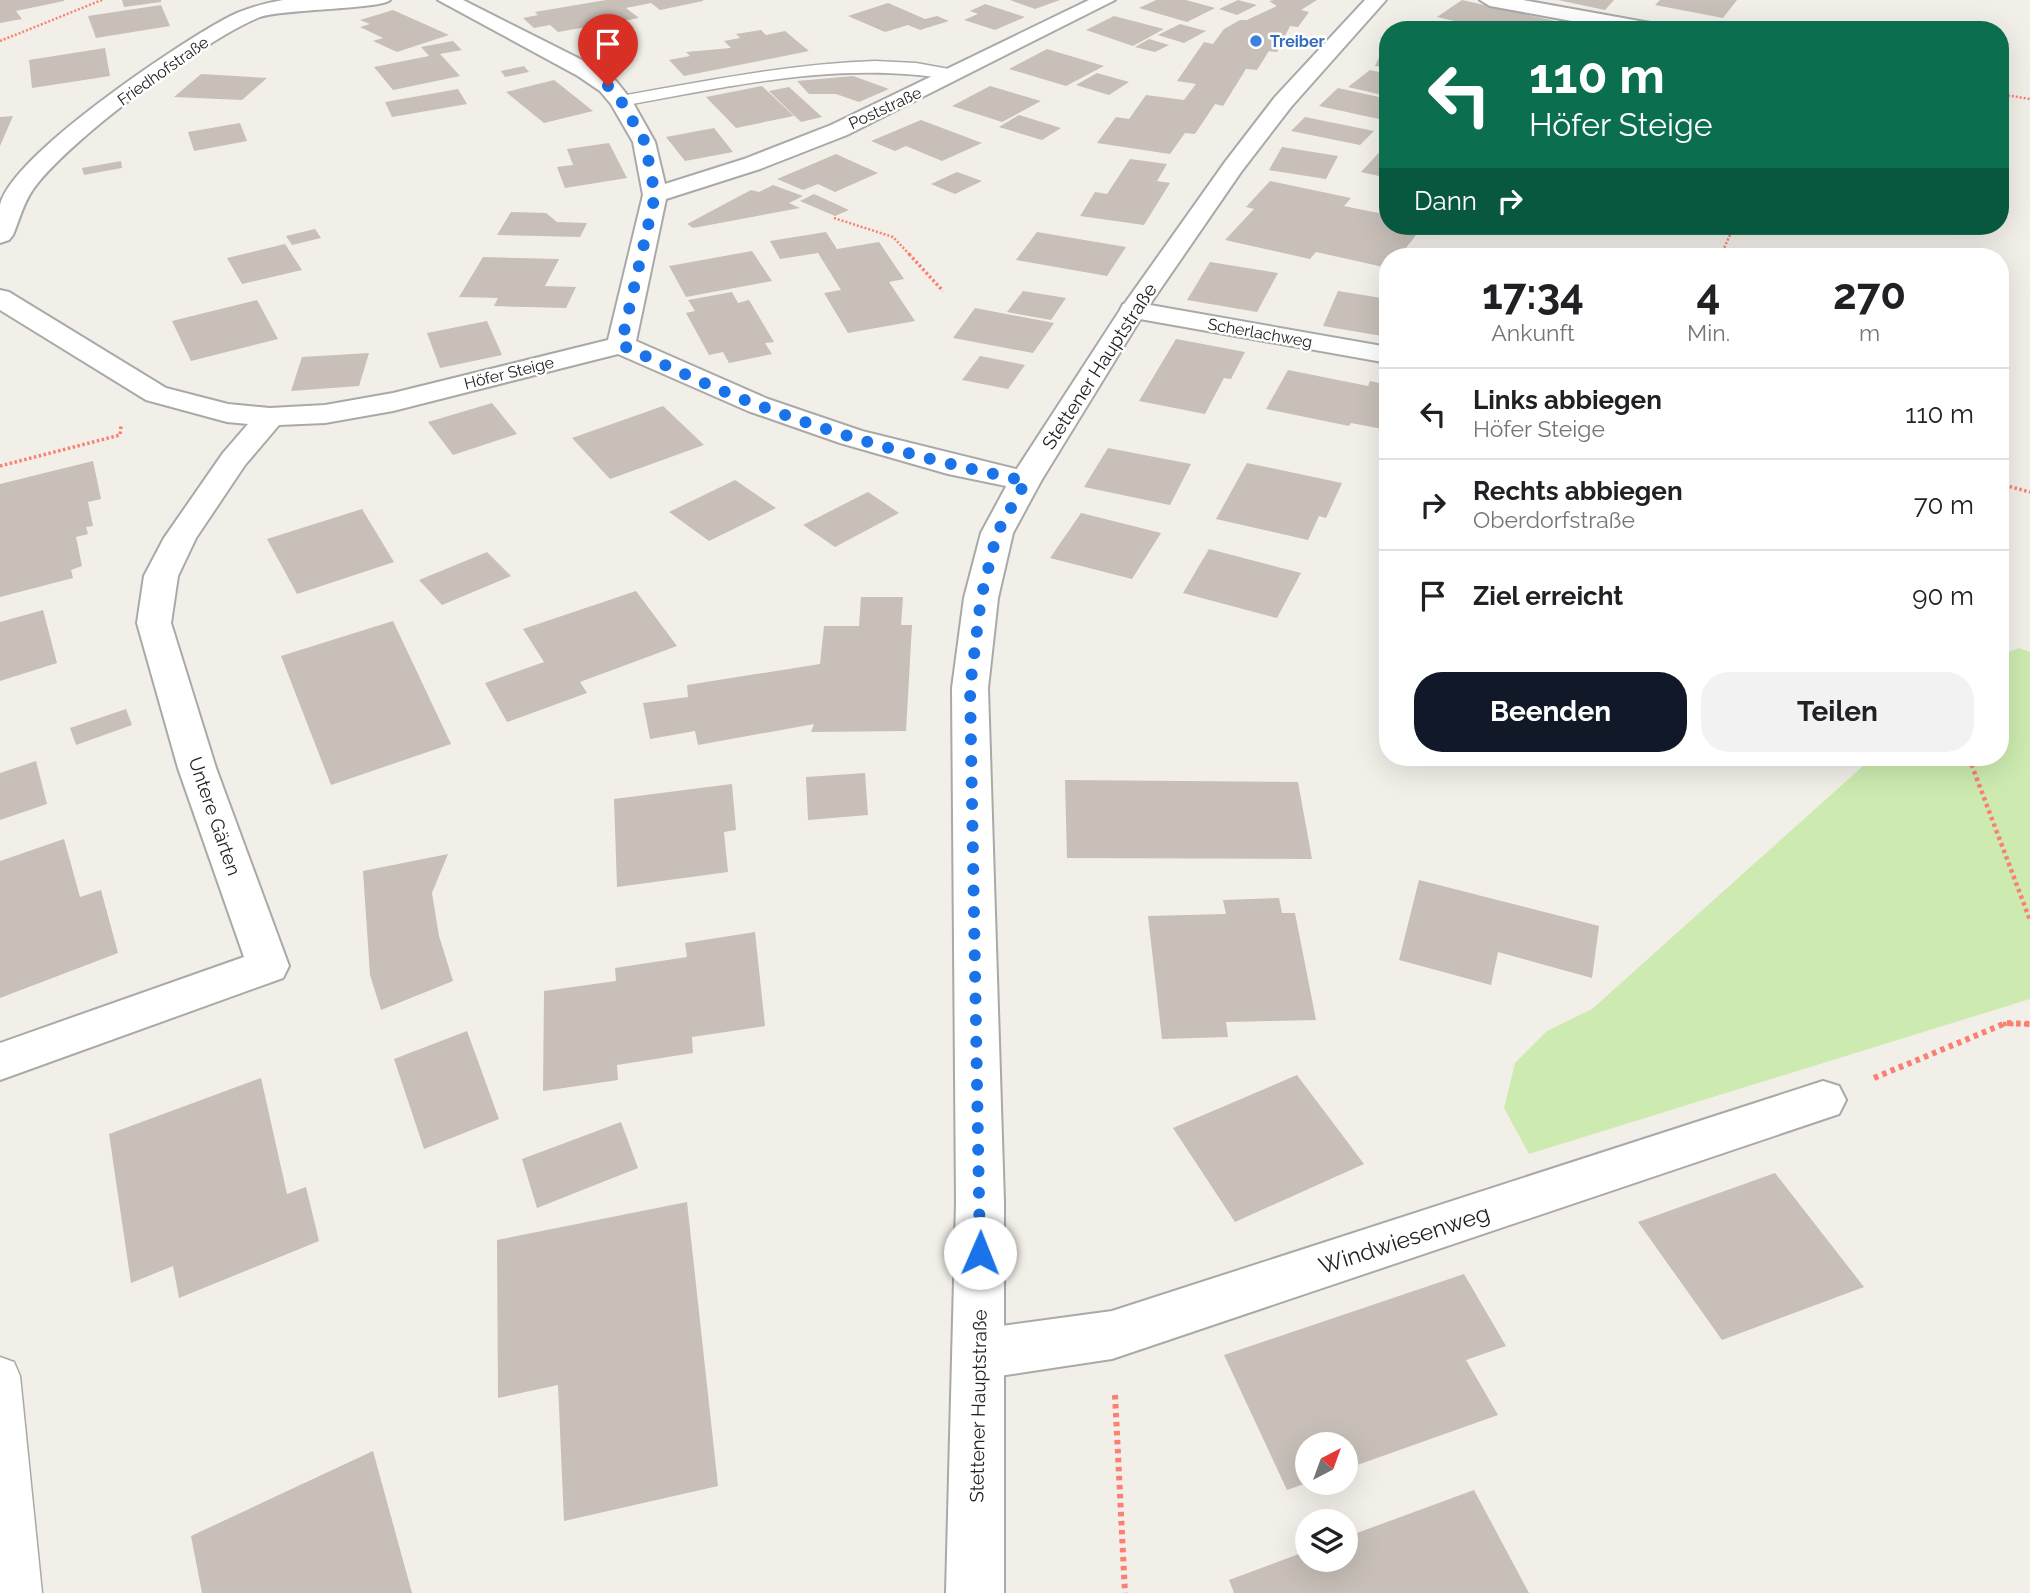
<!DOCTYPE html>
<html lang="de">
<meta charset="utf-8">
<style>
body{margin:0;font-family:Raleway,sans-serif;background:#f2f2f2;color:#202124;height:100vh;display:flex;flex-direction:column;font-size:26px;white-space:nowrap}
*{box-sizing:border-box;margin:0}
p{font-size:23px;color:#757577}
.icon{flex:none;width:38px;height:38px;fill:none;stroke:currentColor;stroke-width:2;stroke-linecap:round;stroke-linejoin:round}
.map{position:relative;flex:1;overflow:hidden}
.details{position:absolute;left:1379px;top:248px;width:630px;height:518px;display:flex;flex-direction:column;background:#fff;border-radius:28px;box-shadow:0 7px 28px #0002}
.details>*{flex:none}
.hud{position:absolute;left:1379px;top:21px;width:630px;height:214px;border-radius:28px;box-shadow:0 7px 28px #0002;background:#0b6e4f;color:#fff;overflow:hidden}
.needle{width:46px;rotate:41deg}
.buttons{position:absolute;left:1295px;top:1432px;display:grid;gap:14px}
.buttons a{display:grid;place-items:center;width:63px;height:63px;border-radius:50%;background:#fff;box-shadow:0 7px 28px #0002;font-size:35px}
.pin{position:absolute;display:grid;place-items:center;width:60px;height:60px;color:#fff;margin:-72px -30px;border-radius:50% 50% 50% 0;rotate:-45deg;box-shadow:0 0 7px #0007}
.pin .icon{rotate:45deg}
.me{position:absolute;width:77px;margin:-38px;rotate:1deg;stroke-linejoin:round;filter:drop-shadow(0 0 5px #0008)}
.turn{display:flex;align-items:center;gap:24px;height:147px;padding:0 35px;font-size:32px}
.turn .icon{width:91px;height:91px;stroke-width:2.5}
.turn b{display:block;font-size:49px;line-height:60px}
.then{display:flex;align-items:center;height:66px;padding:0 35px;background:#0003;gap:14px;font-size:26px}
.eta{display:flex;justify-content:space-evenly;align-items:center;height:119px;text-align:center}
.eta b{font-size:42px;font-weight:700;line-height:49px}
.primary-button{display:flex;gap:14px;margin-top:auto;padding:14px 35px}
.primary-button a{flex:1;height:80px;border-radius:28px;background:#111827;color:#fff;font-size:28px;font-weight:700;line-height:80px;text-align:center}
.primary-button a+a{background:#f2f2f2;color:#202124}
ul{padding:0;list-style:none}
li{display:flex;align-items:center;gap:21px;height:91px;padding:0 35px;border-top:2px solid #e0e0e0}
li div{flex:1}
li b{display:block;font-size:26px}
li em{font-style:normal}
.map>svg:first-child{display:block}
.grass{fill:#cdebb0}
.building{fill:#c7bfb8}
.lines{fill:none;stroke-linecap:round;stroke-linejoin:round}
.service-casing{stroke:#a9a9a9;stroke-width:3}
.minor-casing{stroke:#a9a9a9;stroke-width:4}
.tertiary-casing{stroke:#a9a9a9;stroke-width:4}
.path-far3{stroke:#fa8072;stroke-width:2.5;stroke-dasharray:2 2;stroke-linecap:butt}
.path-far2{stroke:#fa8072;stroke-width:3.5;stroke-dasharray:2.5 2.5;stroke-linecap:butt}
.path-far1{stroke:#fa8072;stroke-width:4.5;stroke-dasharray:3.5 3.5;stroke-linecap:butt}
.path{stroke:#fa8072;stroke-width:6;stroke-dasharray:4.5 4.5;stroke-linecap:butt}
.service{fill:#fff;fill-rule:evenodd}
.minor{fill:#fff;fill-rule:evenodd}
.tertiary{fill:#fff;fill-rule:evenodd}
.route{stroke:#1a73e8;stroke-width:12;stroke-dasharray:0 21.6}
.shop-dot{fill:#3f7fe0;stroke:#fff;stroke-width:2.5}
.labels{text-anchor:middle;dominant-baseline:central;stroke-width:5;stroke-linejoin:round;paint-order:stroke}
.far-shop-label{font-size:16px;font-weight:bold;fill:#366cbe;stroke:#fff;text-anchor:start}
.far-street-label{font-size:16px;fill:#222;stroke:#fff}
.street-label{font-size:19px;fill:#222;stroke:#fff}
.near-street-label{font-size:23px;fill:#222;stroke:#fff}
</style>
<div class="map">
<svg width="2030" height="1593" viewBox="0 0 2030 1593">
<rect width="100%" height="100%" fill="#f2efe9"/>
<!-- grass -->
<polygon class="grass" points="2019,648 2030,652 2030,999 1529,1154 1504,1108 1515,1063 1547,1031 1592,1009 1872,758 2000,758 2000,655"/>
<!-- building -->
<g class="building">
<polygon points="0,0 64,0 64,1 16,11 22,19 0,23"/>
<polygon points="122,0 161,0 161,2 124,7"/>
<polygon points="606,0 703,0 703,1 660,10 651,3 626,8 639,18 558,32 550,25 534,28 523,18 538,15 535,12"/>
<polygon points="1010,0 1060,0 1035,9"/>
<polygon points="1156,0 1186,0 1215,8 1187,22 1139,8"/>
<polygon points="1238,0 1257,5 1237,15 1219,9"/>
<polygon points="1274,0 1317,0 1301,10 1309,12 1298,27 1290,26 1277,52 1269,51 1257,70 1246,69 1223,106 1215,104 1195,134 1185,133 1170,154 1097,143 1116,117 1129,119 1146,95 1184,100 1196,84 1177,81 1204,42 1213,44 1224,29 1240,20 1247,20 1277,6 1269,1"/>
<polygon points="1462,0 1568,24 1561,30 1493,30 1437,17"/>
<polygon points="1558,0 1614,0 1605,10"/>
<polygon points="1660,0 1737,0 1723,18 1655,5"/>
<polygon points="888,3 925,19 937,16 949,21 920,30 908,25 885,32 848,16"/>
<polygon points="985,4 1025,17 995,30 964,20 978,14 970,11"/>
<polygon points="161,5 170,26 96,38 88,16"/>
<polygon points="393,10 402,14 449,35 397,52 373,41 383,38 360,27 370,24 360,20"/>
<polygon points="1114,16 1164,29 1133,46 1086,30"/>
<polygon points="1420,23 1447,29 1447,30 1412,30"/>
<polygon points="1180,24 1206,31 1184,43 1158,35"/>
<polygon points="761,30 766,35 785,31 809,51 684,76 669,60 690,56 686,52 731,48 724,41 740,38 736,34"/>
<polygon points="1149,39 1169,45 1155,52 1135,47"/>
<polygon points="453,41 462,50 440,54 460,76 393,90 374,67 429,56 421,47"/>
<polygon points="105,48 110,76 32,88 29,60"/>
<polygon points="1047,49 1104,66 1066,86 1009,69"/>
<polygon points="1383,49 1388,50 1388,67 1375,66"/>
<polygon points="524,66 529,72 505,77 501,71"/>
<polygon points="1370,70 1388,74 1388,90 1382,95 1348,87"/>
<polygon points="1097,73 1129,82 1109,95 1076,85"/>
<polygon points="201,74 267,78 242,100 174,97"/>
<polygon points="853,76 889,89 859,102 836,94 809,94 797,81"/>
<polygon points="554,80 573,95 593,111 544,123 506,92"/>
<polygon points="762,86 794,116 736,128 706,97"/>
<polygon points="990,86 1041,101 1002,122 952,106"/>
<polygon points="789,87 822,117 801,122 769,91"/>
<polygon points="1338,88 1388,99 1388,121 1319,106"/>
<polygon points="458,89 467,104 392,117 385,102"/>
<polygon points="1019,115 1061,128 1042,140 999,127"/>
<polygon points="13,116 0,146 0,117"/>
<polygon points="1305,117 1374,131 1360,145 1291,131"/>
<polygon points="921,120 982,143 942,161 906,146 895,151 871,141"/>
<polygon points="240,123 247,141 194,151 188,132"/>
<polygon points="714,128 733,152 685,161 666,137"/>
<polygon points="609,143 627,178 565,188 557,167 573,165 567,149"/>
<polygon points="1388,143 1388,178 1361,172"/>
<polygon points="1282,147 1338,156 1326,179 1269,170"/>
<polygon points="836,154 878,173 835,192 818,184 803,190 777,179"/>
<polygon points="1130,159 1167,164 1157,181 1170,183 1144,225 1080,216 1095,192 1107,194"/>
<polygon points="121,161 122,168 84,175 82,168"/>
<polygon points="957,172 982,181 955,194 931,184"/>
<polygon points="1270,181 1351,198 1344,206 1388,215 1388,226 1423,226 1399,257 1388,257 1388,268 1316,252 1310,259 1225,240 1254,209 1246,207"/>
<polygon points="773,185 803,196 789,203 800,208 693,228 687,224 751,190 759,192"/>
<polygon points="814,194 849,210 835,216 800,201"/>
<polygon points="511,212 546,213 557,222 587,223 580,237 497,235"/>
<polygon points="315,229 321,238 292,245 286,236"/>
<polygon points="826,232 837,249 879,242 904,279 889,282 915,321 848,333 824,293 841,290 818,253 780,259 770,241"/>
<polygon points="1037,232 1126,247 1107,276 1016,260"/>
<polygon points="285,244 302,270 242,284 227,258"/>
<polygon points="752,251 772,281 686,297 669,266"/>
<polygon points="483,257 559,259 545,286 576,287 566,308 494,306 498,298 459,297"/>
<polygon points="1210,262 1278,273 1257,312 1187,300"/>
<polygon points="1023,291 1066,298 1051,320 1007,312"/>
<polygon points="1338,291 1388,299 1388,337 1323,326"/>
<polygon points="732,292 738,303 749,300 774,342 765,343 772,354 729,363 723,352 709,355 686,313 695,311 688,300"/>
<polygon points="257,300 278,339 191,361 172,321"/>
<polygon points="975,308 1054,323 1033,353 953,338"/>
<polygon points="487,321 502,355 440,368 427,333"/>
<polygon points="1176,339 1245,352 1231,379 1224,378 1205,414 1139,401"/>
<polygon points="369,353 359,386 291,391 302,357"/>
<polygon points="980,356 1025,365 1008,389 962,380"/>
<polygon points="1288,370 1368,386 1370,381 1388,385 1388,430 1351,423 1349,426 1266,409"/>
<polygon points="492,403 517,434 453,455 428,422"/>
<polygon points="663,406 704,445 610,479 572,438"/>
<polygon points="1108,448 1191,464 1170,505 1084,487"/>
<polygon points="93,461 101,499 88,502 93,526 86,527 88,534 76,537 82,566 71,570 73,578 0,597 0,484"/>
<polygon points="1247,463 1342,483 1326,518 1319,516 1308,540 1216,519"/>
<polygon points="735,480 776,508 709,541 669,512"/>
<polygon points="868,492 899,513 835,547 803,525"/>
<polygon points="362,509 394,562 297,594 267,539"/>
<polygon points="1081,513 1161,533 1132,579 1050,558"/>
<polygon points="1209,549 1301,573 1277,618 1183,593"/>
<polygon points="487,552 511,576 442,605 419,580"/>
<polygon points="636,591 677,646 580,682 587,693 507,722 485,683 544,662 523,629"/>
<polygon points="861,597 903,597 901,625 912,625 906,731 811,732 814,724 698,745 695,731 650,739 643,703 688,697 687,685 820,664 824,626 859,626"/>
<polygon points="43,610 57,663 0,681 0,622"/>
<polygon points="393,621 451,744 331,785 281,656"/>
<polygon points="126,709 132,725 76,745 70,728"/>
<polygon points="36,761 47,804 0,820 0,773"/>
<polygon points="865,773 868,815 808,820 806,777"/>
<polygon points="1065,780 1298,782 1312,859 1067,858"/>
<polygon points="732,784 736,830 724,832 728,872 617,887 614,799"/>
<polygon points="64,839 80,897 101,890 118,953 0,998 0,861"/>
<polygon points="448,854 432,893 439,936 453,981 381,1010 370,975 363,871"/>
<polygon points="1419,880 1599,926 1592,978 1498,952 1491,985 1399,960"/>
<polygon points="1279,898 1282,913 1295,913 1316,1020 1226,1022 1228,1037 1162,1039 1148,916 1226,914 1223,900"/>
<polygon points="755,932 765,1026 692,1037 693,1053 617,1065 618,1080 543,1091 544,991 616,981 615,968 687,957 685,943"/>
<polygon points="467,1031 499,1119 424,1149 394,1059"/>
<polygon points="1297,1075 1364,1164 1235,1222 1173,1128"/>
<polygon points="261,1078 287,1194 306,1187 319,1241 179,1298 173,1266 131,1283 109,1134"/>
<polygon points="621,1122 638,1168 537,1208 522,1159"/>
<polygon points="1775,1173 1864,1287 1722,1340 1638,1222"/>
<polygon points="687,1202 718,1486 564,1521 558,1385 498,1398 497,1240"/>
<polygon points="1464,1274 1506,1346 1466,1360 1498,1415 1346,1469 1346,1444 1307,1444 1307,1483 1287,1490 1224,1355"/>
<polygon points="373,1451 412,1593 202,1593 191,1536"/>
<polygon points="1474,1490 1529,1593 1234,1593 1229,1580 1307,1551 1307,1559 1346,1559 1346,1537"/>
</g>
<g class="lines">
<defs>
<g id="service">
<path d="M 875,61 L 916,63 L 960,71 L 962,75 L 954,80 C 842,60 732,86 621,106 L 612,101 L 621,96 C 705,81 789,64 875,61 Z"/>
<polygon points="0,1357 14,1362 20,1376 42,1593 0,1593"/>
</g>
<g id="minor">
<path d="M 283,0 L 390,0 C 383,9 283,9 260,17 C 206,38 63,144 32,191 C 23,204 19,221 13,235 L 9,240 L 0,243 C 0,231 0,216 0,205 C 12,155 175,46 223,20 C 242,9 262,4 283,0 Z"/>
<polygon points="438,0 463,0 594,66 616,81 632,101 655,142 665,184 744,159 831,125 1089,0 1115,0 847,135 760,169 666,199 636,341 768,399 862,431 1036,474 1041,481 1036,488 1025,490 948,474 840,443 748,411 618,354 393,411 325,423 279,425 245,465 196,538 178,576 171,623 216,768 289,966 283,978 0,1080 0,1043 244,957 178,768 137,623 144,576 164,538 223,453 248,424 227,422 146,400 0,310 0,290 9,292 166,388 228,404 270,408 325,405 393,393 608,340 643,195 633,142 611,104 600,91 578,76"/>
<polygon points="1480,0 1523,0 1656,24 1666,30 1621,30 1490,6"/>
<polygon points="1133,302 1388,347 1388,363 1123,316 1120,310 1123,304"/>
<polygon points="1823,1081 1839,1086 1846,1100 1839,1114 1112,1359 979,1379 961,1371 953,1354 961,1337 979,1329 1112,1311"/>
</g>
<polygon id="tertiary" points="1365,0 1386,0 1291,107 1241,172 1146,310 1041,481 1013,533 998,598 988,688 1004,1202 1004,1593 946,1593 956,1202 952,688 964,598 981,533 1009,481 1120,310 1225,162 1275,97"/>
</defs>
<!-- service casing -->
<use href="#service" class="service-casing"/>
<!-- minor casing -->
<use href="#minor" class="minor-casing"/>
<!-- tertiary casing -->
<use href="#tertiary" class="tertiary-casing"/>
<!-- path-far3 -->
<g class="path-far3">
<polyline points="0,41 102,0"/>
<polyline points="2000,94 2030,99"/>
<polyline points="834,218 893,237 910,255"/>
<polyline points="1721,255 1734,226"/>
</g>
<!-- path-far2 -->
<g class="path-far2">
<polyline points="909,254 943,291"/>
<polyline points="1720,257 1721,254"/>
<polyline points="0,466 120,435 121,426"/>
<polyline points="2000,484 2030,492"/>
</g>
<!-- path-far1 -->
<g class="path-far1">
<polyline points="1969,758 2030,920"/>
<polyline points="2003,1024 2030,1024"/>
</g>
<!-- path -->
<g class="path">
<polyline points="1874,1078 2006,1023 2030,1024"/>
<polyline points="1115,1395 1125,1593"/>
</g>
<!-- service -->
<use href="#service" class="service"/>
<!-- minor -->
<use href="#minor" class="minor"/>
<!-- tertiary -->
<use href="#tertiary" class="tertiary"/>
</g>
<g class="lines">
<!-- route -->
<path class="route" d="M 608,86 L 621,101 L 645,142 L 655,195 L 621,345 C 666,365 712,388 758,405 C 844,438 935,462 1026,481 L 997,533 L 981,598 L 970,688 L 980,1253"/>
</g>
<!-- markers -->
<circle class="shop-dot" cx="1256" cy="41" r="7"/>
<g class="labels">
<!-- far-shop labels -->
<g class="far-shop-label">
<text x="1270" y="41">Treiber</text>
</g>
<!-- far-street labels -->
<g class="far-street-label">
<text transform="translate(163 71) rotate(-35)">Friedhofstraße</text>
<text transform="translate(885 108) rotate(-25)">Poststraße</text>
<text transform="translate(1260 333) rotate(10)">Scherlachweg</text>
<text transform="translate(509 373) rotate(-14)">Höfer Steige</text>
</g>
<!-- street labels -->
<g class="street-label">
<text transform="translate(1099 366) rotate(-57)">Stettener Hauptstraße</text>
<text transform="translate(215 816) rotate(71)">Untere Gärten</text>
<text transform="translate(978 1406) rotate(-89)">Stettener Hauptstraße</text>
</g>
<!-- near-street labels -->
<g class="near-street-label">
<text transform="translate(1404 1239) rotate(-18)">Windwiesenweg</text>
</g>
</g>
</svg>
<div class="buttons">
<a><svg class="needle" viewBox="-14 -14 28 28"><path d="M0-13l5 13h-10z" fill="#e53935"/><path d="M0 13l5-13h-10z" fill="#757577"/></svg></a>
<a><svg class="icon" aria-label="layers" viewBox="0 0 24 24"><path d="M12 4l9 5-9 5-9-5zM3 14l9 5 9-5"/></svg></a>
</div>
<div class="pin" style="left:608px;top:86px;background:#d93025"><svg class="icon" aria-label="arrive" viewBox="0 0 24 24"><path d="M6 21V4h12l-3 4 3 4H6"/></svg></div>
<svg class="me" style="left:980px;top:1253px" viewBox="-20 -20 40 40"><circle r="19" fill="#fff"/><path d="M0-13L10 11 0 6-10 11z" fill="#1a73e8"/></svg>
<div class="hud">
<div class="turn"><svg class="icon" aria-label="left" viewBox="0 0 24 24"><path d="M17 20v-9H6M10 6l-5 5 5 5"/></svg><div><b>110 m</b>Höfer Steige</div></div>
<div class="then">Dann<svg class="icon" aria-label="right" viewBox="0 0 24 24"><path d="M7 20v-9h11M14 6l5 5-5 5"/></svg></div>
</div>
<section class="details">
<div class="eta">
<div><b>17:34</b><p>Ankunft</p></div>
<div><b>4</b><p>Min.</p></div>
<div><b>270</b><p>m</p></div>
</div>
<ul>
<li><svg class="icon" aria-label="left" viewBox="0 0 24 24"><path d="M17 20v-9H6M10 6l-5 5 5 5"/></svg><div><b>Links abbiegen</b><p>Höfer Steige</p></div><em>110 m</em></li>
<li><svg class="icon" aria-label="right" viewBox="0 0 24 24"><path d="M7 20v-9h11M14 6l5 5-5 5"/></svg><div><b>Rechts abbiegen</b><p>Oberdorfstraße</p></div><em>70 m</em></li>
<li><svg class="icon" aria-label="arrive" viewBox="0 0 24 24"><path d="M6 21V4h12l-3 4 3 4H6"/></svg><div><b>Ziel erreicht</b></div><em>90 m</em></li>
</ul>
<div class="primary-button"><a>Beenden</a><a>Teilen</a></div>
</section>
</div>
